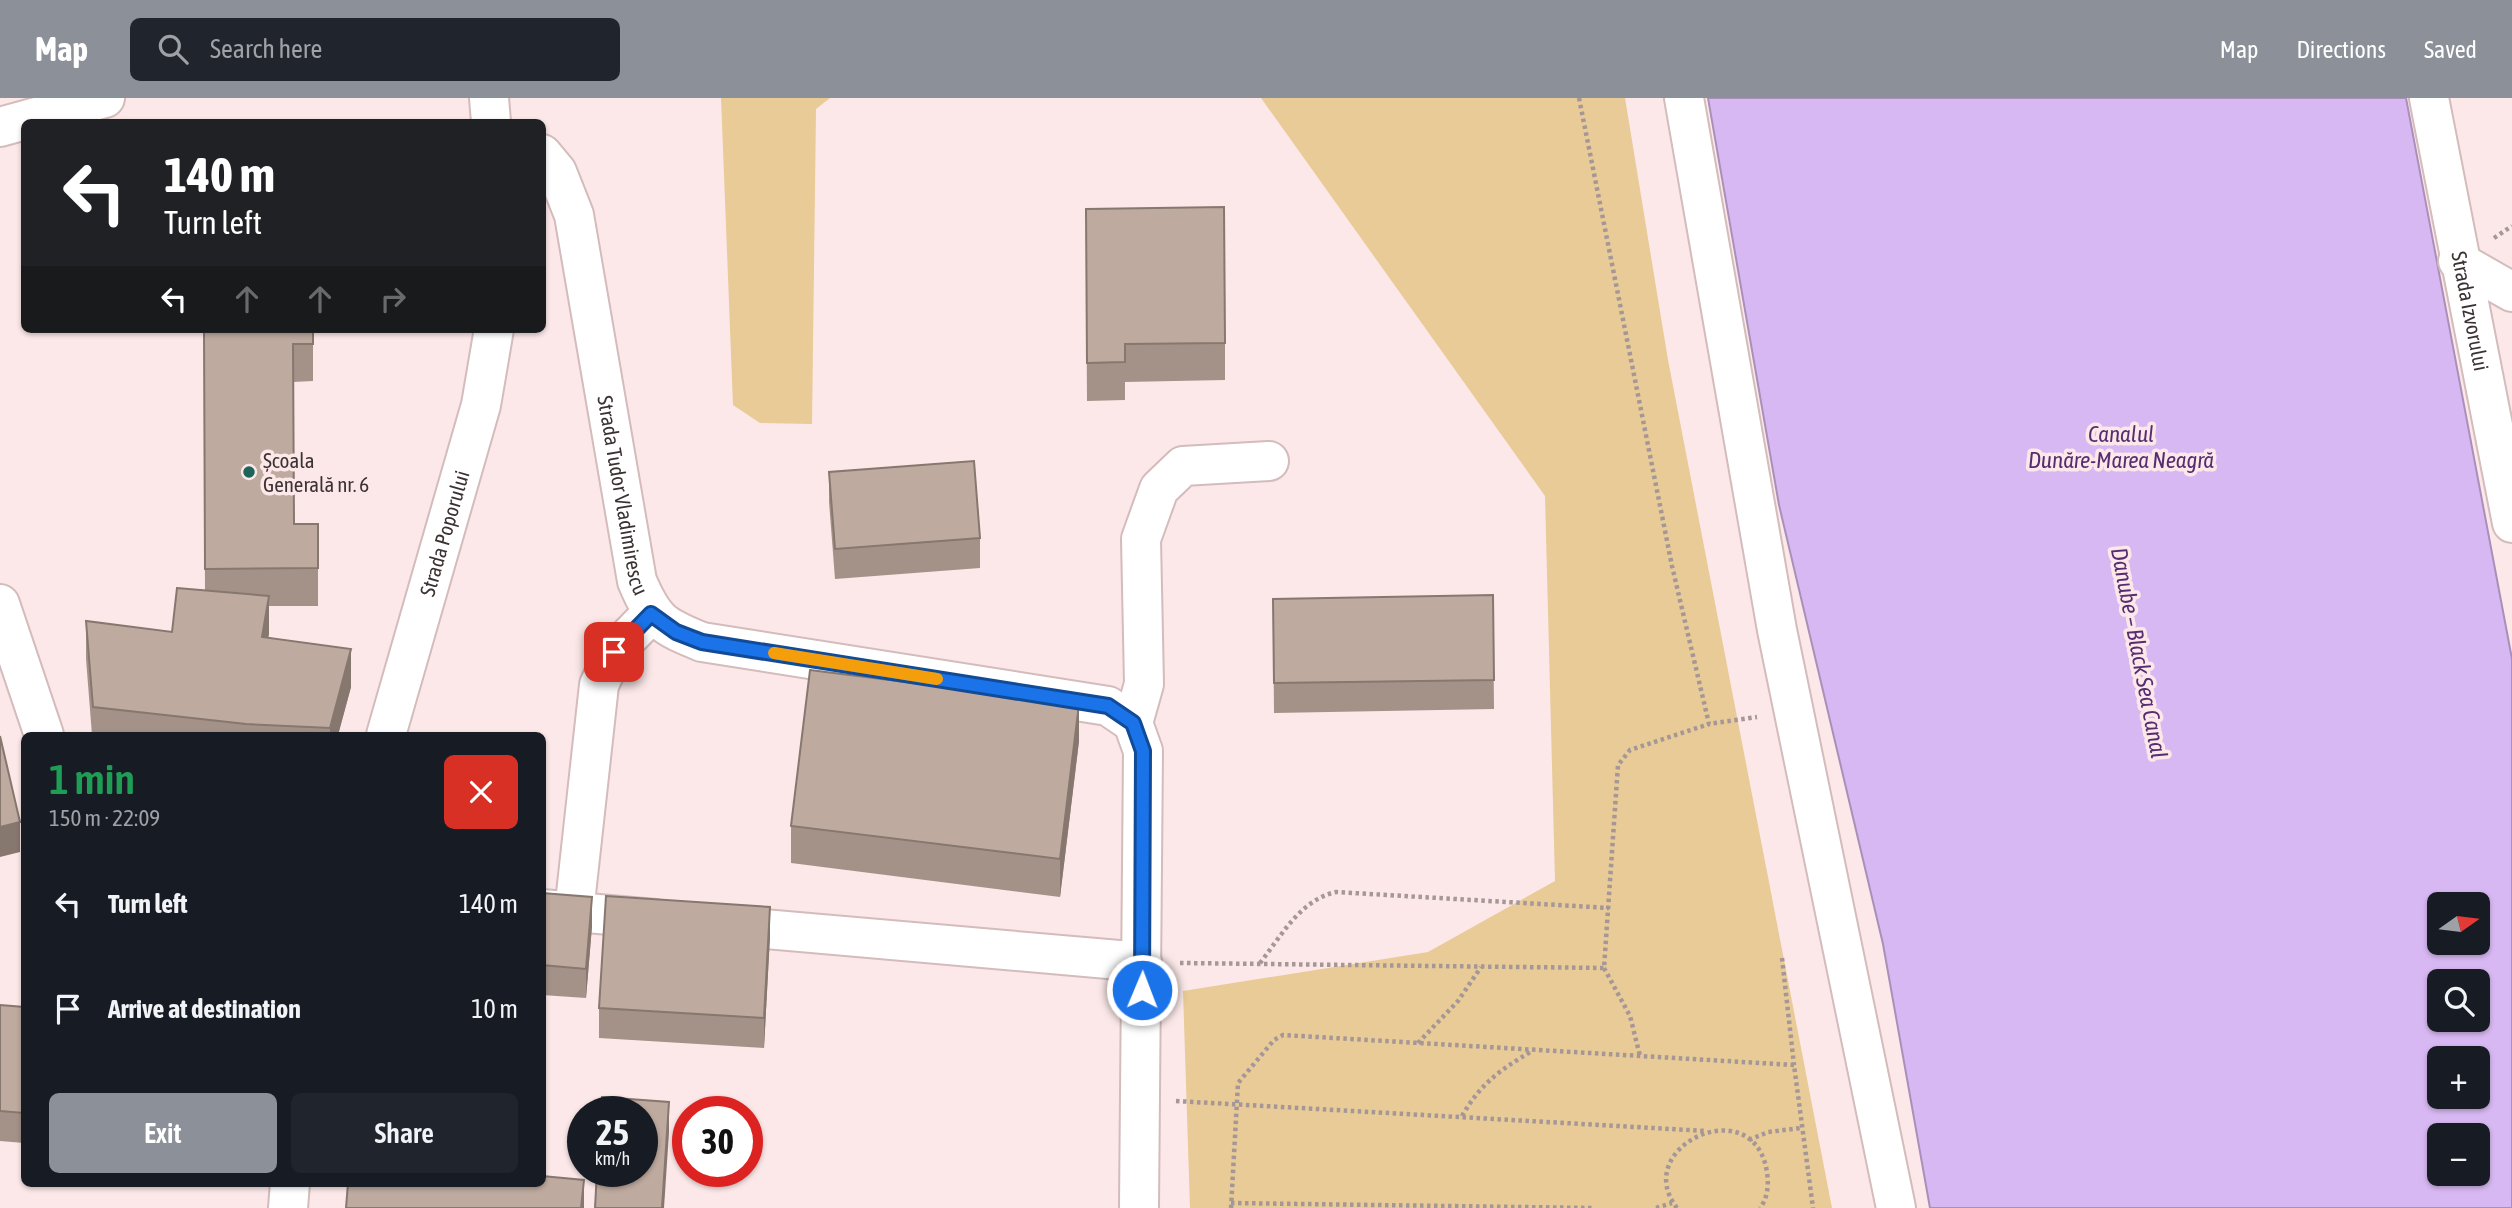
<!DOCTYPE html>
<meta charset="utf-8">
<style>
body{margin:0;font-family:"Asap Condensed",sans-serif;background:#20242c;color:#f1f3f6;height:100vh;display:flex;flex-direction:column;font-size:26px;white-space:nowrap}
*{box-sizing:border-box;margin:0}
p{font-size:23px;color:#9ea1a6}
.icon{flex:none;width:38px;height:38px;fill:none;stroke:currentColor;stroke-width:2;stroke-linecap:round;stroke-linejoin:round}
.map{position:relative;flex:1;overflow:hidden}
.details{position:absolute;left:21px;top:634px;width:525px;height:455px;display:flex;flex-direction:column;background:#171b24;border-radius:10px;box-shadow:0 2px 5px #0004}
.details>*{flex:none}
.hud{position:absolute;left:21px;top:21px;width:525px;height:214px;border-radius:10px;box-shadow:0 2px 5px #0004;background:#202124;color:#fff;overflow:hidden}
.needle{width:46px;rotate:76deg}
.controls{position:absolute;left:2427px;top:794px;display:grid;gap:14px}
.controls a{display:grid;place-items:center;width:63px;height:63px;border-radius:10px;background:#171b24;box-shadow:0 2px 5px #0004;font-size:35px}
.speed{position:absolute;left:567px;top:998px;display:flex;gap:14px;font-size:35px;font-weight:700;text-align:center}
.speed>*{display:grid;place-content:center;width:91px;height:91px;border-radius:50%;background:#171b24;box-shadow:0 2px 5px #0004;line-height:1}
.speed small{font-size:18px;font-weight:400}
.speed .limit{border:10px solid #d22;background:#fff;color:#111}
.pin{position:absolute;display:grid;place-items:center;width:60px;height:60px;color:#fff;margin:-30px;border-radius:14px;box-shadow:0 4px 10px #0006}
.me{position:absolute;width:77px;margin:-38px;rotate:1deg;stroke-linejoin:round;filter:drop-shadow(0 0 5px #0008)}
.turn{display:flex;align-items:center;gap:24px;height:147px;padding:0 28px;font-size:32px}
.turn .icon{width:91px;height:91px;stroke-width:2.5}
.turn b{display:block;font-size:49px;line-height:60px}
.lanes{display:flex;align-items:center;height:66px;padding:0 28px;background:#0003;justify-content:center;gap:35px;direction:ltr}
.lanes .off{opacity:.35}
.round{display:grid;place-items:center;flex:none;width:74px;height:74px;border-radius:10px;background:#20242c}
.head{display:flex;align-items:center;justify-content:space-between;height:119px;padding:0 28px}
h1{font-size:42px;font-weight:600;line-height:52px;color:#1e9e55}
.button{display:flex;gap:14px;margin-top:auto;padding:14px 28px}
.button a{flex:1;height:80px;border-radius:10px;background:#8c9099;color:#fff;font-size:28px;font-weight:600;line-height:80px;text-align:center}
.button a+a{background:#20242c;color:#f1f3f6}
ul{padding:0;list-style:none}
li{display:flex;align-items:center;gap:21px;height:105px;padding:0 28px}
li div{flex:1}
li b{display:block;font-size:26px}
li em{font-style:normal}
header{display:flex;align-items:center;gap:42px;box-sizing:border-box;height:98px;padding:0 35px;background:#8c9099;color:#fff}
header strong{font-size:33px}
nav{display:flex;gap:38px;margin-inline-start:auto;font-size:24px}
.search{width:490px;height:63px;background:#20242c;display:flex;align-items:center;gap:18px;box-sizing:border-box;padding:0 24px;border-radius:10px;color:#9ea1a6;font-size:26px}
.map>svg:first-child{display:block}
.green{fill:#e8cb96}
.water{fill:#d8b8f2;stroke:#a990b9;stroke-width:2;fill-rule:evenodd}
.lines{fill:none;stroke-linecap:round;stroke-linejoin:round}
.minor-casing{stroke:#d4bbbc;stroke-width:42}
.path{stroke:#a69797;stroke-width:4.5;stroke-dasharray:3.5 3.5;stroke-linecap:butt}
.minor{stroke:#fff;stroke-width:38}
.wall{fill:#a49289}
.shaded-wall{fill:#86776f}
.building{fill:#bfaa9f;stroke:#86776f;stroke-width:2}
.route-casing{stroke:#114b97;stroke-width:18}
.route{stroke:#1a73e8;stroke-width:12}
.slow{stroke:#f59e0b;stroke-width:12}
.poi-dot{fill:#1c655a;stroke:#fce8e8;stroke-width:2.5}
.labels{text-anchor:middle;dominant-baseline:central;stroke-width:7;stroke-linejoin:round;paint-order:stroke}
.street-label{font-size:21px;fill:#3c3233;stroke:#fce8e8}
.poi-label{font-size:21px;fill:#3c3233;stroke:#fce8e8;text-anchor:start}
.water-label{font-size:23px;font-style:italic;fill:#562d71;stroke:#fce8e8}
</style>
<header>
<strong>Map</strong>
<div class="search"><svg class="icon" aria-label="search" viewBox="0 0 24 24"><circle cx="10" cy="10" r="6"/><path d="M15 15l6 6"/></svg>Search here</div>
<nav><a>Map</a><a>Directions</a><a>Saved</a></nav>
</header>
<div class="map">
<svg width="2512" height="1110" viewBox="0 0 2512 1110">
<rect width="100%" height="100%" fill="#fce8e8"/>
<!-- green -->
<g class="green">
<polygon points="721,0 830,0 816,11 812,326 760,325 733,307"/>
<polygon points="1261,0 1625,0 1668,262 1832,1110 1190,1110 1183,893 1428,854 1555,783 1545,398"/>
</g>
<!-- water -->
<path class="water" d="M 1708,0 L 2406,0 L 2512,561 L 2512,1110 L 1930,1110 L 1883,846 L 1779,407 ZM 2440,807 L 2478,807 L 2478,845 L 2440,845 ZM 2440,884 L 2478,884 L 2478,922 L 2440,922 ZM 2440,961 L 2478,961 L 2478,999 L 2440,999 ZM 2440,1038 L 2478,1038 L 2478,1076 L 2440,1076 Z"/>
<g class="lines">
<defs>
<g id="minor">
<polyline points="489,0 491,24"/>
<polyline points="1684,0 1777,532 1896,1110"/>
<path id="s1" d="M 2429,0 L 2512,425"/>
<polyline points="0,29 105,0"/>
<path id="s2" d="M 542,56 L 557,74 L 574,117 L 637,483 C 654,523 662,528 702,544 L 1108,608 L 1133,625 L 1143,653 L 1139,1110"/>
<polyline points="2458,163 2512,194"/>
<polyline points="0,506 44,637"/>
<polyline points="1133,625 1144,586 1141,441 1159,391 1183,368 1269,363"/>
<path id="s3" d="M 386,637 L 481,307 L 494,231"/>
<polyline points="542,811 655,821"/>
<polyline points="574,814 599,587 614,554 651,516"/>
<polyline points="719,827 1142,864"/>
<polyline points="288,1110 290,1085"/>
</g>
</defs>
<!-- minor casing -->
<use href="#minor" class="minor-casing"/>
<!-- path -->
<g class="path">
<polyline points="1579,0 1672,468 1709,626 1757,619"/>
<polyline points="2494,140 2512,128"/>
<polyline points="1782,860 1794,967"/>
<polyline points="1180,865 1604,870 1618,667 1630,652 1709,626"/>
<path d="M 1260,865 C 1282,837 1300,802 1336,794 L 1609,810"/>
<polyline points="1604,870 1630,918 1640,958"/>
<polyline points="1418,945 1458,903 1481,869"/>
<polyline points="1176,1003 1706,1033"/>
<path d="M 1462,1018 C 1481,985 1500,972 1532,953"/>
<polyline points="1749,1042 1768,1034 1801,1030"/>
<polyline points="1231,1105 1592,1110"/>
<polyline points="1231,1110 1238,985 1274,942 1283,937 1794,967 1813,1110"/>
<polyline points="1656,1110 1672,1105"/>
<path d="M 1677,1110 C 1630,1050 1749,993 1766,1069 C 1769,1083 1769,1098 1760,1110"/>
</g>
<!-- minor -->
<use href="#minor" class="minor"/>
</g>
<!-- wall -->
<g class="wall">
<polygon points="1086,149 1225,245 1225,282 1125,284 1125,302 1087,303"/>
<polygon points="204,231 313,231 313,283 293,284 294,426 318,426 318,508 269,508 268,540 351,589 338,637 92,637 86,561 86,523 172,534 205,493"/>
<polygon points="829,374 980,440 980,470 835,481 829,404"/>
<polygon points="1493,497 1494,611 1274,615 1273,501"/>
<polygon points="1079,643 1060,799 791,765 791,728"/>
<polygon points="542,795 592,828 586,900 542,897"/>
<polygon points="770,838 764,950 599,940 599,910"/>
<polygon points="0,907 24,909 24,1045 0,1043"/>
</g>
<!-- shaded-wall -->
<g class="shaded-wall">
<polygon points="269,498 269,536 262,576 262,539"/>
<polygon points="351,551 351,589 338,637 330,637 330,630"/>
<polygon points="1079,606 1079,643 1060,799 1060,761"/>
<polygon points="20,724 20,754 0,759 0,729"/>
<polygon points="592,799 592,828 586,900 586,871"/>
<polygon points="770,809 770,838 764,950 764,920"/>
<polygon points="669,1004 669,1034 664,1110 662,1110"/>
<polygon points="584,1082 584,1110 581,1110"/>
</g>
<!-- building -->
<g class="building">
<polygon points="1224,109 1225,245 1125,246 1125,264 1087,265 1086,111"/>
<polygon points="204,231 313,231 313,246 293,246 294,426 318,426 318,470 205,471"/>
<polygon points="974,363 980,440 835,451 829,374"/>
<polygon points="177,490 269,498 262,539 351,551 330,630 246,626 93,609 86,523 172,534"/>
<polygon points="1493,497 1494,582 1274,585 1273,501"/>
<polygon points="810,572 1079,606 1060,761 791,728"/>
<polygon points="0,638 20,724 0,729"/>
<polygon points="542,795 592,799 586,871 542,867"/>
<polygon points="606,798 770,809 764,920 599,910"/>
<polygon points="0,907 24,909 24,1015 0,1013"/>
<polygon points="602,999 669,1004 662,1110 595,1110 597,1073 642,1073 642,1013 601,1013"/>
<polygon points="542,1078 584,1082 581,1110 346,1110 348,1085 542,1085"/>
</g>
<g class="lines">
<defs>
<polyline id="route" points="614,554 651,516 676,534 702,544 1108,608 1133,625 1143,653 1142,892"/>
</defs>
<!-- route casing -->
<use href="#route" class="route-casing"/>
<!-- route -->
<use href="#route" class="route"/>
<!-- slow -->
<polyline class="slow" points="774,555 937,581"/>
</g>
<!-- markers -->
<circle class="poi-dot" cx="249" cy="374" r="7"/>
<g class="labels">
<!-- street labels -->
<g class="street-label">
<text stroke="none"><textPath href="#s1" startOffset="217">Strada Izvorului</textPath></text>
<text stroke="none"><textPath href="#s2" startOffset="354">Strada Tudor Vladimirescu</textPath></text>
<text stroke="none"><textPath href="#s3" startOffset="210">Strada Poporului</textPath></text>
</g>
<!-- poi labels -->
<g class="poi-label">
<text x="263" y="362">Școala<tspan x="263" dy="24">Generală nr. 6</tspan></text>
</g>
<!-- water labels -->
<g class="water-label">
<text x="2121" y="336">Canalul<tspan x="2121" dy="26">Dunăre-Marea Neagră</tspan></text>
<text transform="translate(2139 555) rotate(79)">Danube – Black Sea Canal</text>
</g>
</g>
</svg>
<div class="controls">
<a><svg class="needle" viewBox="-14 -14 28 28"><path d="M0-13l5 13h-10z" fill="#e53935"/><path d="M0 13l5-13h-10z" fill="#9ea1a6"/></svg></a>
<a><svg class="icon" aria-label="search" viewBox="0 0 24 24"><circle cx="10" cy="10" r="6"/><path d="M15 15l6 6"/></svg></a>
<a>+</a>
<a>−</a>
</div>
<div class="speed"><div>25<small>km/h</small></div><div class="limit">30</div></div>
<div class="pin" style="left:614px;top:554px;background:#d93025"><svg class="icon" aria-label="arrive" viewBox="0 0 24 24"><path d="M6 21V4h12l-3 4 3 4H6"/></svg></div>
<svg class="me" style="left:1142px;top:892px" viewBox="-20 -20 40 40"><circle r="17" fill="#1a73e8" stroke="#fff" stroke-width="3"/><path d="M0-11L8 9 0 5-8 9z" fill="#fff"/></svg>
<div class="hud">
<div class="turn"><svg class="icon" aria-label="left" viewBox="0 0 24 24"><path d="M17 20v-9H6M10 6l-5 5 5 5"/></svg><div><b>140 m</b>Turn left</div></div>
<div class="lanes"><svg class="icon" aria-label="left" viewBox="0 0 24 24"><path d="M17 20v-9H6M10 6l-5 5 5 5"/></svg><svg class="icon off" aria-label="ahead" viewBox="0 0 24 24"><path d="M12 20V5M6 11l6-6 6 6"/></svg><svg class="icon off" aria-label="ahead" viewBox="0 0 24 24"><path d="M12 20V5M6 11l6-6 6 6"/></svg><svg class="icon off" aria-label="right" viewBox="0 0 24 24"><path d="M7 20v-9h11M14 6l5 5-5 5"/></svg></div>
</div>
<section class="details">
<div class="head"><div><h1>1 min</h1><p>150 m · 22:09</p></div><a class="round" style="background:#d93025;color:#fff"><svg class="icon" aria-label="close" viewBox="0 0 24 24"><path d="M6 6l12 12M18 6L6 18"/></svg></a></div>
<ul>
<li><svg class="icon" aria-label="left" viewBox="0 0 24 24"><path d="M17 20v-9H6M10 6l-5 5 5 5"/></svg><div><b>Turn left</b></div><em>140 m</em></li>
<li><svg class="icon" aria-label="arrive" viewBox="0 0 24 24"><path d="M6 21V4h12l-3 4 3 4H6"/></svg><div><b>Arrive at destination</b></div><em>10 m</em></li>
</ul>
<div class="button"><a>Exit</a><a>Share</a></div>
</section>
</div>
